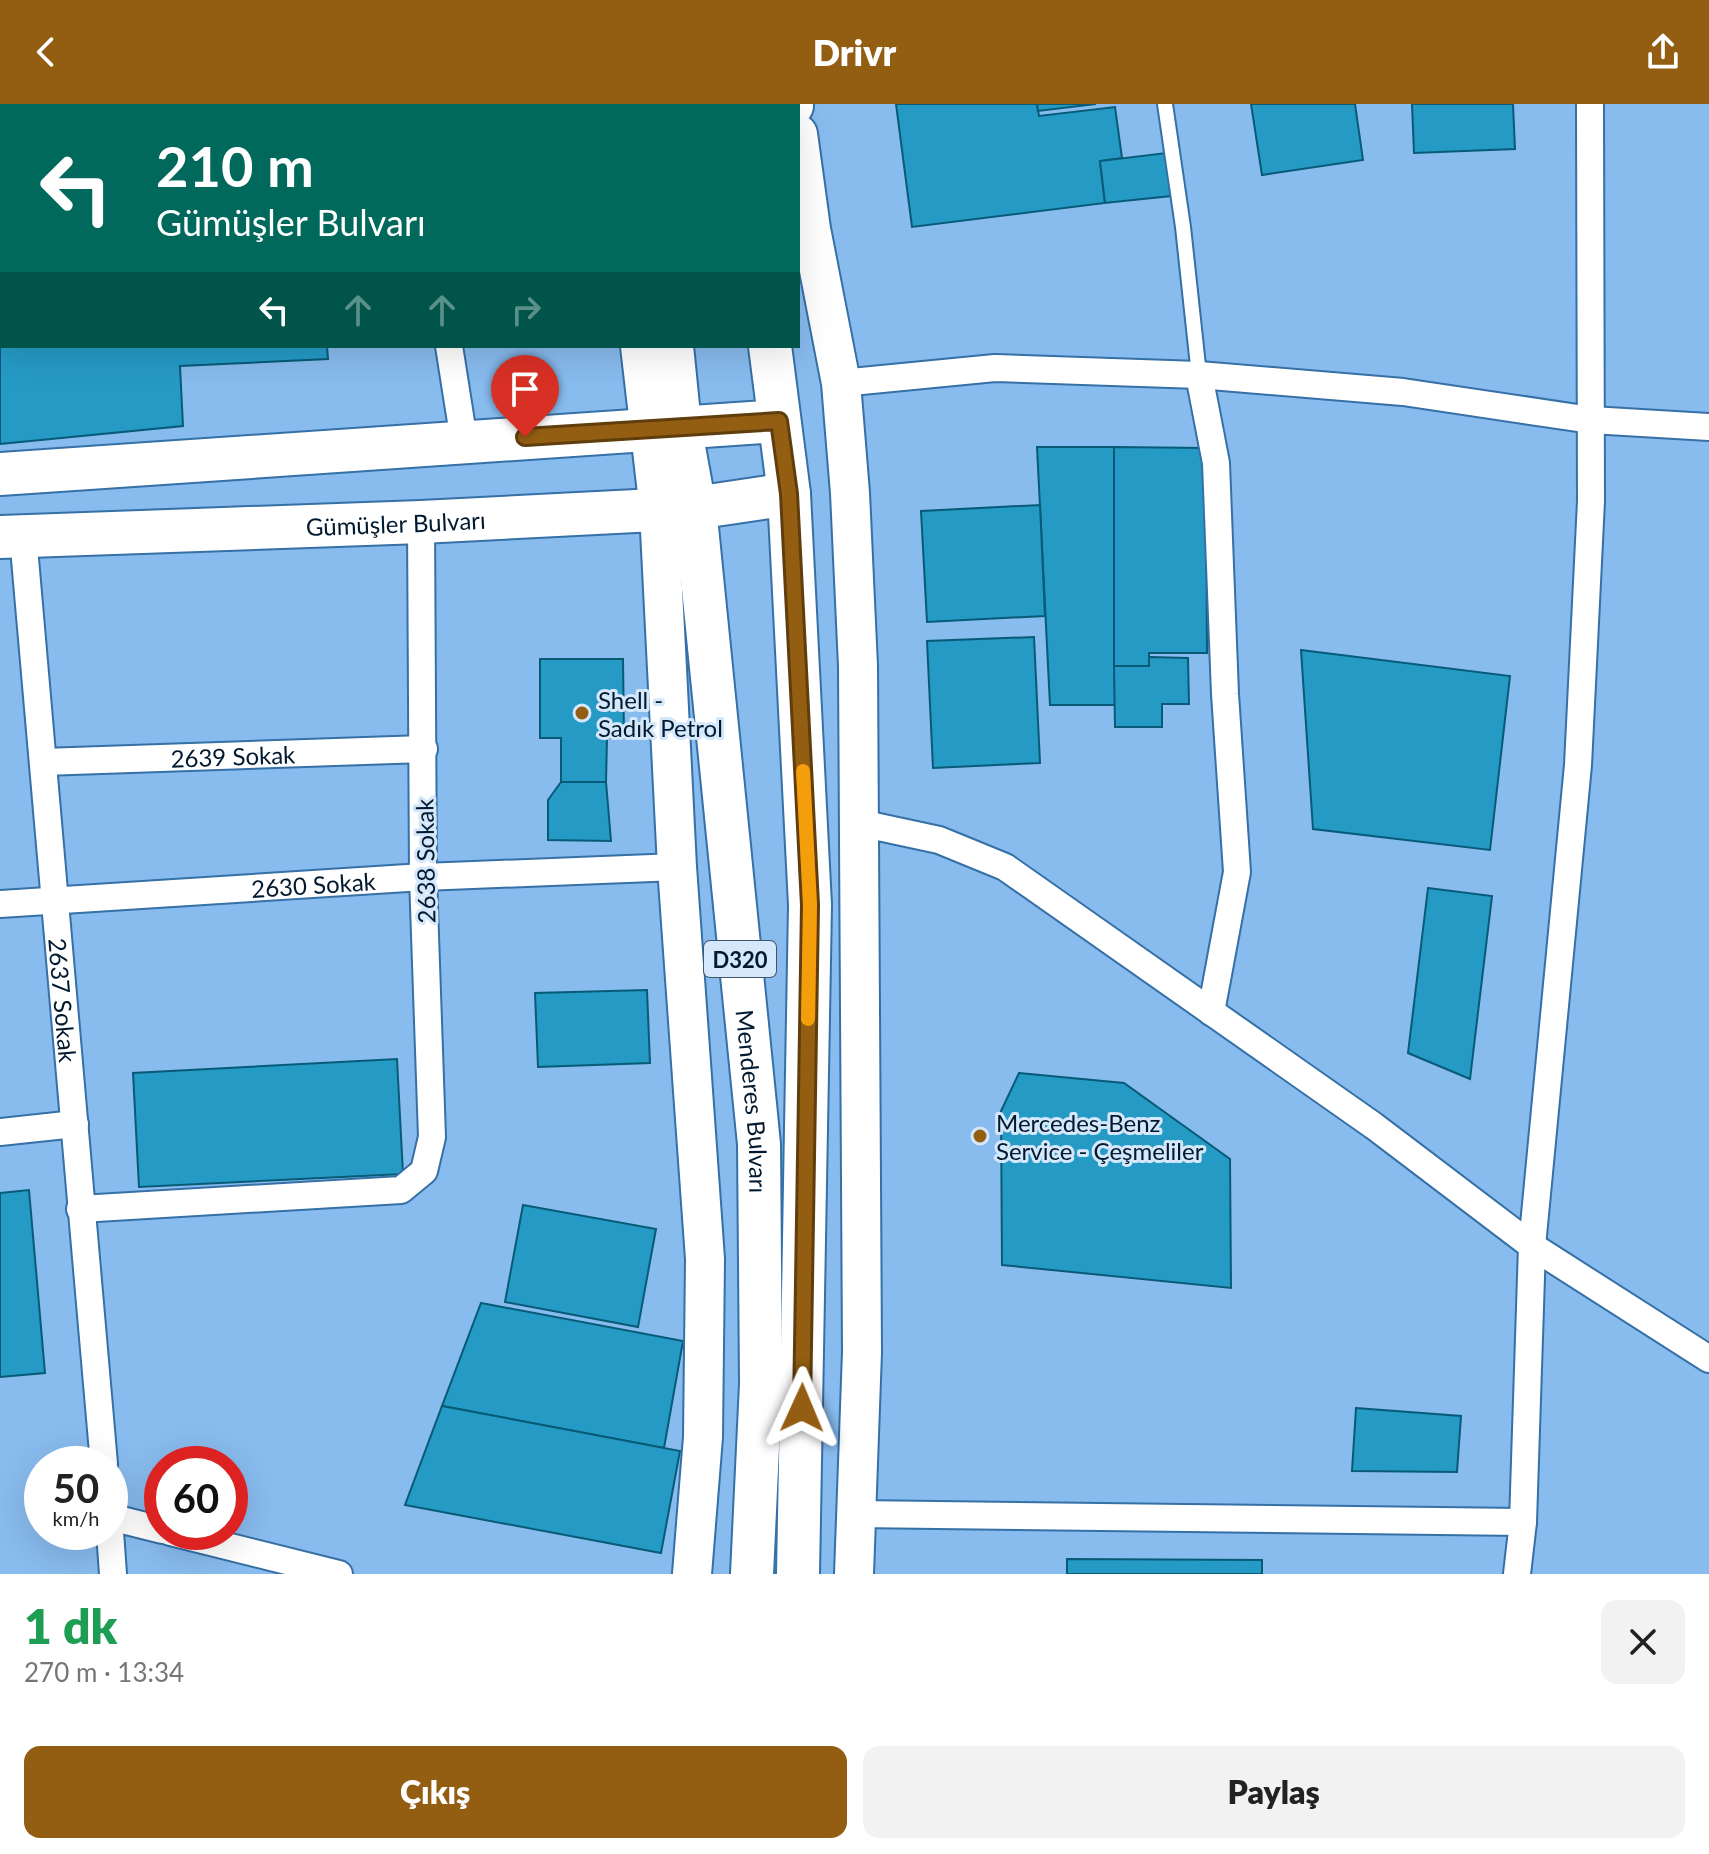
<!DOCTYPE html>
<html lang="tr">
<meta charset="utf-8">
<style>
body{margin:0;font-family:Lato,sans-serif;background:#f2f2f2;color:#222;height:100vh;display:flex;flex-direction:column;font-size:30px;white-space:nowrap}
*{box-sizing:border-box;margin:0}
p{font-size:26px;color:#767676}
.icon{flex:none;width:44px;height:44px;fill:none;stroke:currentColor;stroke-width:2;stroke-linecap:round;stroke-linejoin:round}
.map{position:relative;height:1470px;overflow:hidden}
.side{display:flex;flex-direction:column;background:#fff;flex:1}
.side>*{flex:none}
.top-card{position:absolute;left:0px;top:0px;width:800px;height:244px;box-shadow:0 8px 32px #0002;background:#00695c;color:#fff;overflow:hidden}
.speed{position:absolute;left:24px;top:1342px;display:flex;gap:16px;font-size:40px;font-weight:700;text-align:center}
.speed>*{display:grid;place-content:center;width:104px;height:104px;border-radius:50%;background:#fff;box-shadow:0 8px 32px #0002;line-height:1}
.speed small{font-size:20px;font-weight:400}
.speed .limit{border:12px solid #d22;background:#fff;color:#111}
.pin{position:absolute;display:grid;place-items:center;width:68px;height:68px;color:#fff;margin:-82px -34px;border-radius:50% 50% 50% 0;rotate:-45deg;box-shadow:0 0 8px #0007}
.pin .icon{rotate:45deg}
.me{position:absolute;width:88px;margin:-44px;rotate:1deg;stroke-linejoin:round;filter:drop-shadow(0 0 6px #0008)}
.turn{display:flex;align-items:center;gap:28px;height:168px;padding:0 24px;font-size:36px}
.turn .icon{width:104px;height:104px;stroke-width:2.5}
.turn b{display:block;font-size:56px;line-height:68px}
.lanes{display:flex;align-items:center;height:76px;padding:0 24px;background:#0003;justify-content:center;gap:40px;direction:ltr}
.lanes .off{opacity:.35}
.round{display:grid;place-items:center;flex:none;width:84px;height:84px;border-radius:16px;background:#f2f2f2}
.summary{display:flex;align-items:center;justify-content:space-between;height:136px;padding:0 24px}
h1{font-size:48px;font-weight:800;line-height:60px;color:#1e9e55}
.primary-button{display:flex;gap:16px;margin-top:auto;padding:16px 24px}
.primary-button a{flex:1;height:92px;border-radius:16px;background:#935e12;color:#fff;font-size:32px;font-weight:800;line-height:92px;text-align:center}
.primary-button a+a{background:#f2f2f2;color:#222}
header{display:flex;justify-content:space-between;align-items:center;height:104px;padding:0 24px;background:#935e12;color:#fff;font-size:36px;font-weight:800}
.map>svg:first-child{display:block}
.built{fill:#8be;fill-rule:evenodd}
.building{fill:#259ac5;stroke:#075b77;stroke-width:2}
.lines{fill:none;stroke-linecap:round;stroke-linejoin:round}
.lane-casing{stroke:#3570a6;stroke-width:18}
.street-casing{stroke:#3570a6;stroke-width:30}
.secondary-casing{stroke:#3570a6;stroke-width:42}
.primary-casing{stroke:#3570a6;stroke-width:46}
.lane{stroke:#fff;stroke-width:14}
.street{stroke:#fff;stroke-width:26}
.secondary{stroke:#fff;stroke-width:38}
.primary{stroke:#fff;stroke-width:42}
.route-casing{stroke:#603d0c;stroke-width:20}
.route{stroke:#935e12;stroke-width:14}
.slow{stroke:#f59e0b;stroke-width:14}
.poi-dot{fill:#935e12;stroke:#d5e7fa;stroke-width:3}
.labels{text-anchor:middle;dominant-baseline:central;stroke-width:6;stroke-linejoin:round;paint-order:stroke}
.shield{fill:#d5e7fa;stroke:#41586c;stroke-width:2}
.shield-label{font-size:22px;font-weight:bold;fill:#021a2f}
.street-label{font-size:24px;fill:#021a2f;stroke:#d5e7fa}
.poi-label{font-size:24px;fill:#021a2f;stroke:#d5e7fa;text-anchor:start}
</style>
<header><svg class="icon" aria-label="back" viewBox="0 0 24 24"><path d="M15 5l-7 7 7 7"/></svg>Drivr<svg class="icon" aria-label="share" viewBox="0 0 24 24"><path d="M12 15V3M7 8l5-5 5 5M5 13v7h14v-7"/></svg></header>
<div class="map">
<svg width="1709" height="1470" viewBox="0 0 1709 1470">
<rect width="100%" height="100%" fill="#9ac9f9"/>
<!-- built -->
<path class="built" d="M 0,0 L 1709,0 L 1709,1470 L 0,1470 ZM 2,2 L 798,2 L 798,242 L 2,242 ZM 42,1360 L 110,1360 L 110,1428 L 42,1428 ZM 162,1360 L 230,1360 L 230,1428 L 162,1428 Z"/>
<!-- building -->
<g class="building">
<polygon points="0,0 359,0 359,2 2,2 2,242 327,242 328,255 180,262 183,322 0,340"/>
<polygon points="896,0 1037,0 1039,12 1115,3 1122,54 1100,57 1105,99 912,123"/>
<polygon points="1037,0 1096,0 1038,7"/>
<polygon points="1251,0 1355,0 1363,56 1262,71"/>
<polygon points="1412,0 1513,0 1515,45 1414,49"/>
<polygon points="1166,49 1171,92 1105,99 1100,57"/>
<polygon points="1037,343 1114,343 1115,601 1050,601"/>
<polygon points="1114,343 1206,344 1207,549 1149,549 1149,562 1114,562"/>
<polygon points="1040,401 1045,512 927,518 921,407"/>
<polygon points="1034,533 1040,659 933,664 927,537"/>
<polygon points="1301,546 1510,572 1490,746 1313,725"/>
<polygon points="1149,553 1188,554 1189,600 1162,600 1162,623 1115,623 1114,562 1149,562"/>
<polygon points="540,555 623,555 624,634 607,634 606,678 561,678 561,634 540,634"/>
<polygon points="561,678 606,678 611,737 548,736 548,696"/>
<polygon points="1428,784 1492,792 1470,975 1408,949"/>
<polygon points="647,886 650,959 538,963 535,889"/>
<polygon points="397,955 403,1070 139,1083 133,969"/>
<polygon points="1019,969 1124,979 1230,1055 1231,1184 1002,1161 1001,1007"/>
<polygon points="29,1086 45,1269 0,1273 0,1089"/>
<polygon points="523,1101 656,1125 638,1223 505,1198"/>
<polygon points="481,1199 683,1237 664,1344 442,1302"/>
<polygon points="442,1302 680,1347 661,1449 405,1401"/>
<polygon points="1356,1304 1461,1312 1457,1368 1352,1367"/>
<polygon points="1067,1455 1262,1456 1262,1470 1067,1470"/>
</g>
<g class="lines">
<defs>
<polyline id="lane" points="1165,0 1183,123 1199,271"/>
<g id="street">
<polyline points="413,0 413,2"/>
<polyline points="449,242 464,337"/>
<polyline points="1199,271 1216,359 1225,590 1237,768 1211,908"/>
<polyline points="841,279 995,264 1199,271 1403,288 1591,316 1709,323"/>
<path id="s1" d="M 23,432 L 104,1360"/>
<path id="s2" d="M 43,658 L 424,645"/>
<polyline points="860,719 939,736 1005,763 1374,1022 1532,1142 1709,1255"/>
<path id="s3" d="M 0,800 L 423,773 L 677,763"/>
<polyline points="0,1028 75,1020"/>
<polyline points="80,1105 401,1086 424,1067 432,1033 423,773 421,418"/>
<polyline points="856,1410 1523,1418"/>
<polyline points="110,1413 162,1426"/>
<polyline points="110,1428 113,1470"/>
<polyline points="170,1428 339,1470"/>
<polyline points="1517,1470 1523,1418 1532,1142 1578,661 1591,397 1590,0"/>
</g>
<g id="secondary">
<polyline points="615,0 616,2"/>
<polyline points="794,0 794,2"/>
<polyline points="798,30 811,125 841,279 850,389 858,562 862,1248 854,1470"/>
<polyline points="640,242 659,406 677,763 705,1155 703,1333 692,1470"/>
</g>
<g id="primary">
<polyline points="650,0 650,2"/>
<polyline points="742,0 742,2"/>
<path id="s4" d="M 672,242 L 680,322 L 695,404 L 759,1040 L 761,1280 L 752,1470"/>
<polyline points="770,242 789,390 810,801 798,1470"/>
<polyline points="0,370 779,317"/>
<path id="s5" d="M 0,433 L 421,418 L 695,404 L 789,390"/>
</g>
</defs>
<!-- lane casing -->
<use href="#lane" class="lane-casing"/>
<!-- street casing -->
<use href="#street" class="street-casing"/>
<!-- secondary casing -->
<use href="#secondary" class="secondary-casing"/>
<!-- primary casing -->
<use href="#primary" class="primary-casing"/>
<!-- lane -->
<use href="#lane" class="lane"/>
<!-- street -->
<use href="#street" class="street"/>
<!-- secondary -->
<use href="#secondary" class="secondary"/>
<!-- primary -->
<use href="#primary" class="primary"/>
</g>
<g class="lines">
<defs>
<polyline id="route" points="525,333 779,317 789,390 810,801 802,1304"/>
</defs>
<!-- route casing -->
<use href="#route" class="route-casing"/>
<!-- route -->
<use href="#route" class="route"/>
<!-- slow -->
<polyline class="slow" points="803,667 810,801 808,915"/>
</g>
<!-- markers -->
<g class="poi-dot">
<circle cx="582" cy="609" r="8"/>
<circle cx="980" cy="1032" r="8"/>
</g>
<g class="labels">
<!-- shield labels -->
<rect class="shield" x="704" y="837" width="72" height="36" rx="6"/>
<g class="shield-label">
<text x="740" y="855">D320</text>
</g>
<!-- street labels -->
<g class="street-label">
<text stroke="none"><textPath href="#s5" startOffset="396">Gümüşler Bulvarı</textPath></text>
<text stroke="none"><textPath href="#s2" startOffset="190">2639 Sokak</textPath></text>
<text transform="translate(425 757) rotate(-91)">2638 Sokak</text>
<text stroke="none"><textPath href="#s3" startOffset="314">2630 Sokak</textPath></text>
<text stroke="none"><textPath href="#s1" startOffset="466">2637 Sokak</textPath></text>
<text stroke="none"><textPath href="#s4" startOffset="760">Menderes Bulvarı</textPath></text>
</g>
<!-- poi labels -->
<g class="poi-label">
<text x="598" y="595">Shell -<tspan x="598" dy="28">Sadık Petrol</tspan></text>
<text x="996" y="1018">Mercedes-Benz<tspan x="996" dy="28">Service - Çeşmeliler</tspan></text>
</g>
</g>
</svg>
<div class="speed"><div>50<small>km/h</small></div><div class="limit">60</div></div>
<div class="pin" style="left:525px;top:333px;background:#d93025"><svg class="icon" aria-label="arrive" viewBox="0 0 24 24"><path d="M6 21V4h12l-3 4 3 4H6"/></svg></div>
<svg class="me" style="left:802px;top:1304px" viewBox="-20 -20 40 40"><path d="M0-17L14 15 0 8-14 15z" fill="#935e12" stroke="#fff" stroke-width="4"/></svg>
<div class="top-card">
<div class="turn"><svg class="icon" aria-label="left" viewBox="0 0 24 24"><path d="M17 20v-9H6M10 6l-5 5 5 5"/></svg><div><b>210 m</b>Gümüşler Bulvarı</div></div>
<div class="lanes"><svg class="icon" aria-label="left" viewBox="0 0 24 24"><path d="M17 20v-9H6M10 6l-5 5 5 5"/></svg><svg class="icon off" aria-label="ahead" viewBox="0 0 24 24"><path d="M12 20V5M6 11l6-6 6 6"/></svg><svg class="icon off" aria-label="ahead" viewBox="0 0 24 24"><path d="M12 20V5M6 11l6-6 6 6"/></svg><svg class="icon off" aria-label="right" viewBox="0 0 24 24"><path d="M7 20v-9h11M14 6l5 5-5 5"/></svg></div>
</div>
</div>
<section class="side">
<div class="summary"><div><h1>1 dk</h1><p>270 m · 13:34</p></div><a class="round"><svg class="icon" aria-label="close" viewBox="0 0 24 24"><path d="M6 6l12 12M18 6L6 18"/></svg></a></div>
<div class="primary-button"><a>Çıkış</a><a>Paylaş</a></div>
</section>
